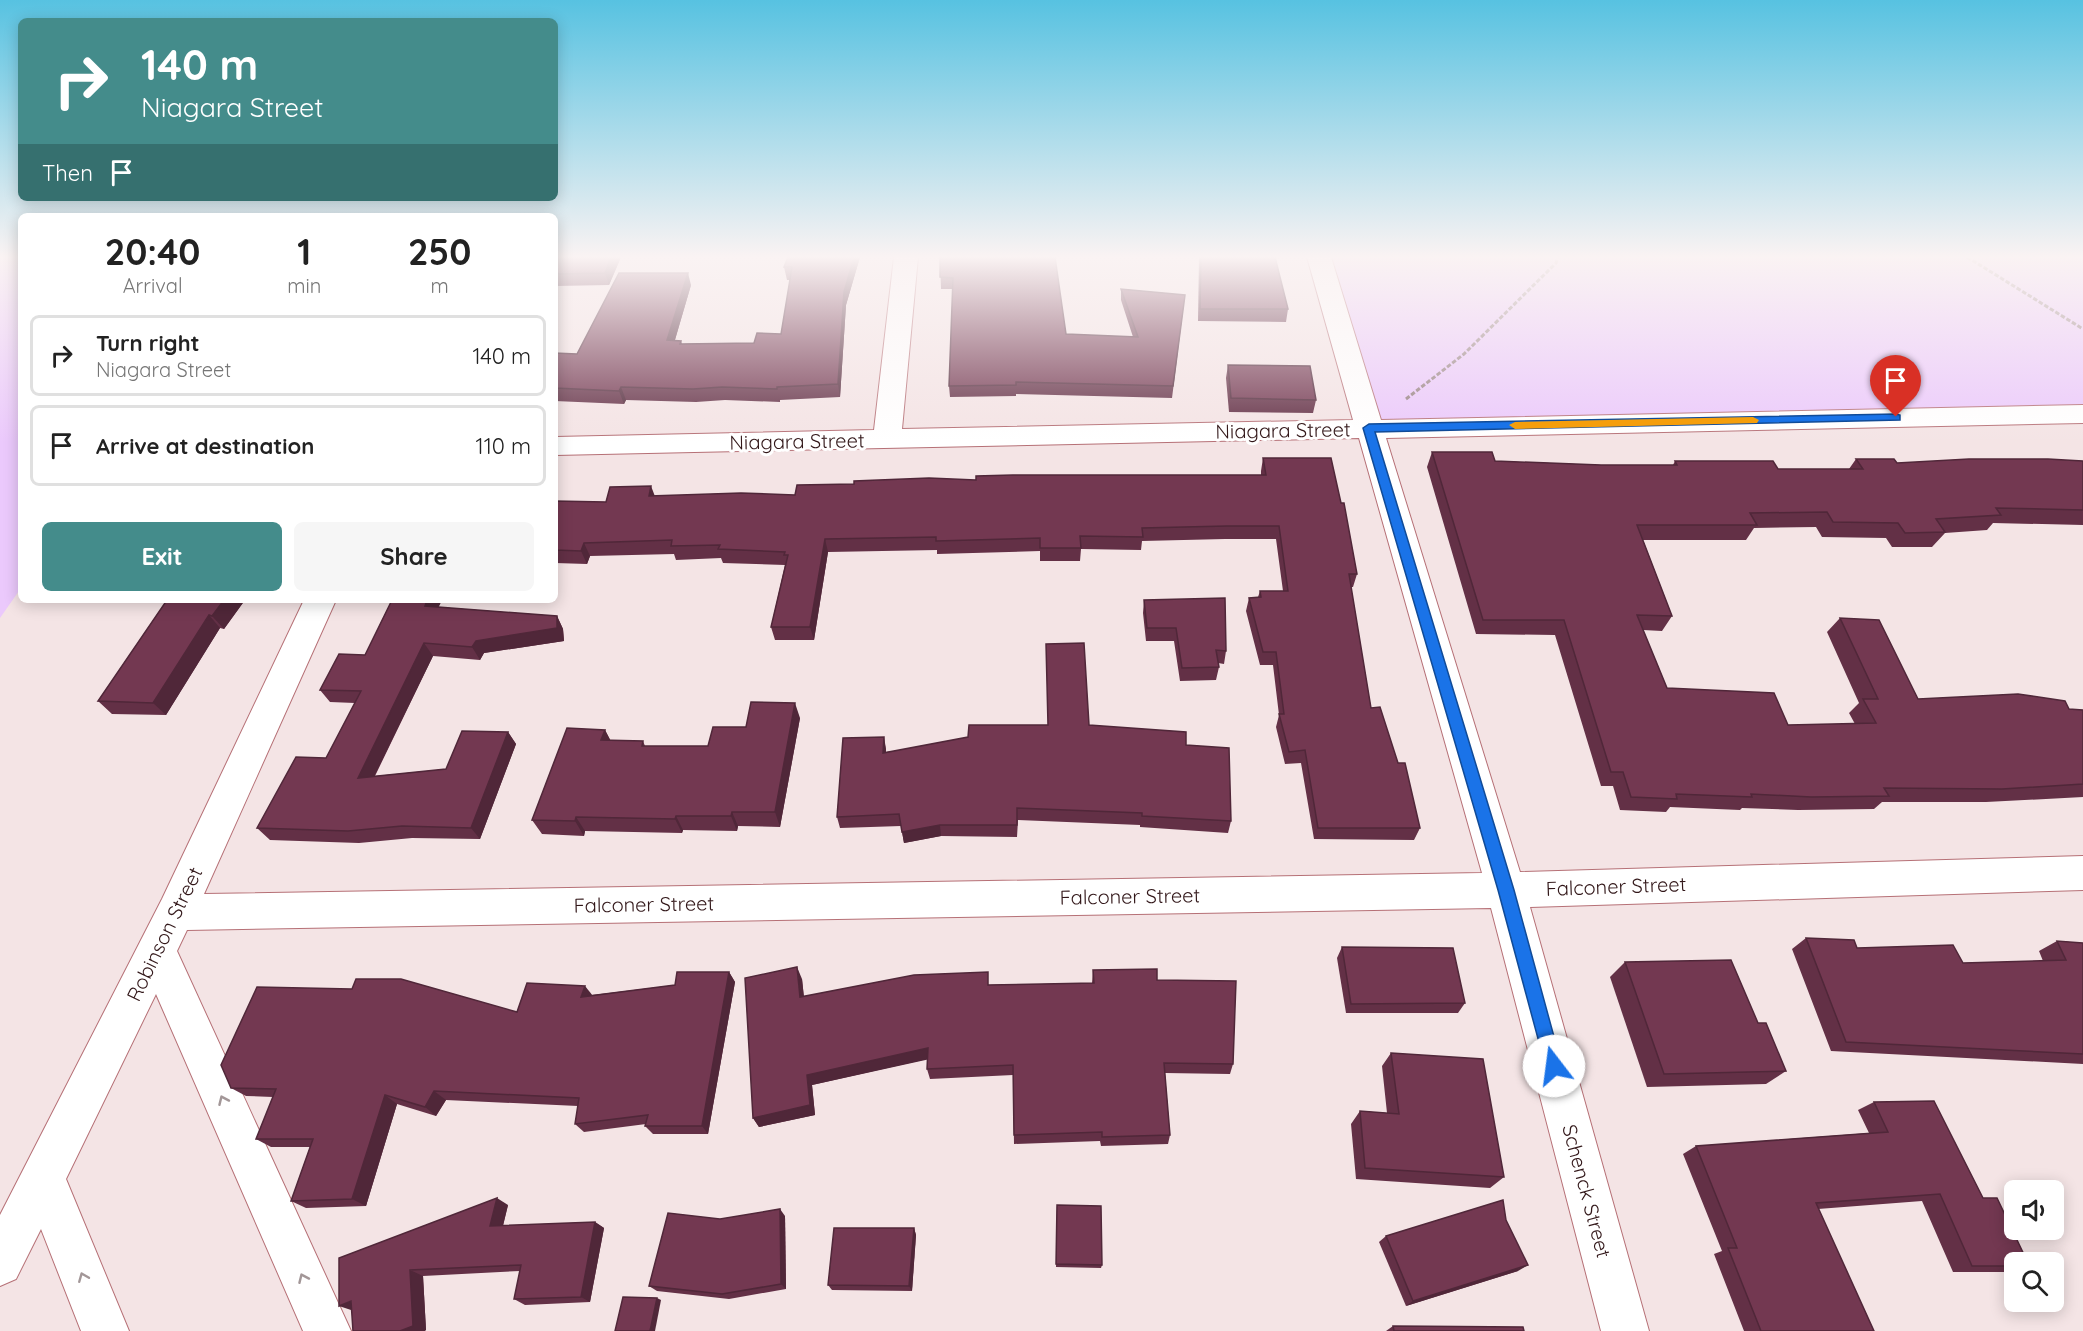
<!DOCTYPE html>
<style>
body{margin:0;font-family:Quicksand,sans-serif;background:#f6f6f6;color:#222;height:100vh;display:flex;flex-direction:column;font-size:22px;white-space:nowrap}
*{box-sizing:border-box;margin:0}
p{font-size:20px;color:#767676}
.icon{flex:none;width:33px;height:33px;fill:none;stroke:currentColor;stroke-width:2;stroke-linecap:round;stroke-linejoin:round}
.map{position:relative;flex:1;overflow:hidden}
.drawer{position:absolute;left:18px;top:213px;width:540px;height:390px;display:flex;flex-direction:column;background:#fff;border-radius:9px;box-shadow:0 3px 15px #0003}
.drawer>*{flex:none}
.guide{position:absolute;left:18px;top:18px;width:540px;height:183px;border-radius:9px;box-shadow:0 3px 15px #0003;background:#448c8b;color:#fff;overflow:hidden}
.controls{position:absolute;left:2004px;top:1180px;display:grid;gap:12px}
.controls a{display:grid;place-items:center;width:60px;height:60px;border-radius:9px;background:#fff;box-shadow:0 3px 15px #0003;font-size:30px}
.pin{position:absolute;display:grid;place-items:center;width:51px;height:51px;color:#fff;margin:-62px -26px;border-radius:50% 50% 50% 0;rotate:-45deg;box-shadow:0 0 6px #0007}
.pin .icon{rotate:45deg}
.me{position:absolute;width:66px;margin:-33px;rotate:345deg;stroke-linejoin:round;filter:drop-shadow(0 0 4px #0008)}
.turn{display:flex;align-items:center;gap:21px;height:126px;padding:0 24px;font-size:27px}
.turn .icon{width:78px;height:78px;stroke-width:2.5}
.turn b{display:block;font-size:42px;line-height:51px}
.then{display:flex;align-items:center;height:57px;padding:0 24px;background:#0003;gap:12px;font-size:22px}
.eta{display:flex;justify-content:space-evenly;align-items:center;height:102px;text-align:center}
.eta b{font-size:36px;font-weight:800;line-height:42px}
.cta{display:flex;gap:12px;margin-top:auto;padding:12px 24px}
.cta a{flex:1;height:69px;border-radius:9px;background:#448c8b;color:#fff;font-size:24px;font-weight:800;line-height:69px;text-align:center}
.cta a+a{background:#f6f6f6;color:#222}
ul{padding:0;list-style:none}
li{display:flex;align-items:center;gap:18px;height:81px;margin:0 12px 9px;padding:0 12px;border:3px solid #e0e0e0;border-radius:9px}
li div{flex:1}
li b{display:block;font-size:22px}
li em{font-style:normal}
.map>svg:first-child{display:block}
.green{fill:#ebc9fc}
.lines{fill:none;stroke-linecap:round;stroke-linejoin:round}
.minor-casing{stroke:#b67076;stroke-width:2}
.path{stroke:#978284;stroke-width:3;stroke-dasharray:4.5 2;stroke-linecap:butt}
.minor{fill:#fff;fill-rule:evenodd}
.wall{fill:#633046}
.shaded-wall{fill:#502739}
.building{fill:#733851;stroke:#502739;stroke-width:1.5}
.oneway{stroke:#a39798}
.route{fill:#1a73e8;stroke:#114b97;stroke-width:1.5}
.slow{fill:#f59e0b}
.labels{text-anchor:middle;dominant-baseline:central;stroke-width:6;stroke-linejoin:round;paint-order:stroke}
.street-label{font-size:20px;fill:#321719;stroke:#fff}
</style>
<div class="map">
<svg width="2083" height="1331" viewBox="0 0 2083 1331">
<rect width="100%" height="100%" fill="#f4e4e5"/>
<!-- green -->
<g class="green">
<polygon points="0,257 21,257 21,588 0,618"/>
<polygon points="1324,257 2083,257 2083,414 1369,428"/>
</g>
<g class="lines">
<defs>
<polygon id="minor" points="894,257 918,257 902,429 1353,420 1307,257 1331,257 1381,420 2083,405 2083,423 1386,438 1520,872 2083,856 2083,890 1530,907 1649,1331 1601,1331 1491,908 187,930 177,951 351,1331 303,1331 156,994 66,1179 129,1331 81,1331 41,1229 16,1279 0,1286 0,1215 162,899 304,600 336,600 204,894 1482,873 1359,438 555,455 555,437 874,430"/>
</defs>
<!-- minor casing -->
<use href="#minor" class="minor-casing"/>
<!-- path -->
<g class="path">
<polyline points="1967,257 2083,329"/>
<polyline points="1406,399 1464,354 1556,263 1558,257"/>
</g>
<!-- minor -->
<use href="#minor" class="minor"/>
</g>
<!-- wall -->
<g class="wall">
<polygon points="555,257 621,257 609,285 555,286"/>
<polygon points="788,257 860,257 846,305 840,397 780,400 780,402 725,400 696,402 626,400 624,404 555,401 555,353 577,354 691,285 675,340 681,341 682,344 754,343 781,334 790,280 787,280 784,267"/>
<polygon points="940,257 1066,334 1133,337 1121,300 1121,289 1185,295 1172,398 1016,394 1016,396 950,397 949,386 953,289 941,289"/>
<polygon points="1199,257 1275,257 1288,309 1286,322 1198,321"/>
<polygon points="1228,365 1316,400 1313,413 1229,412 1226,378"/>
<polygon points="1432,452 1495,461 1601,465 1673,465 1675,461 1778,469 1849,469 1856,459 1897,463 2083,461 2083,525 1993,523 1987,530 1945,533 1932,547 1892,547 1886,538 1822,537 1816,527 1754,528 1746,540 1643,540 1672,616 1662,631 1643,630 1667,688 1788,725 1855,724 1849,713 1859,703 1827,632 1840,618 1918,699 2083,710 2083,797 1986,802 1882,802 1874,809 1798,810 1742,808 1740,810 1670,807 1666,812 1620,810 1613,786 1601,786 1555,635 1476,634 1427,467"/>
<polygon points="1263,458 1357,574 1353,587 1351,587 1371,708 1398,763 1420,828 1414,840 1314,839 1301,763 1285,764 1276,727 1279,715 1273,665 1260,665 1246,611 1249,598 1258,597 1260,591 1283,591 1276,539 1225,539 1142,541 1141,550 1081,549 1080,561 1040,561 1040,551 937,554 937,550 828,552 814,640 775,640 771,627 785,565 723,563 721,558 676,560 674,554 590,556 587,564 555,563 555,501 606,502 655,496 795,495 854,484 976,480 1261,475 1261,471"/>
<polygon points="167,600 245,600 224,629 220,628 166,715 112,714 98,701"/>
<polygon points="392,600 442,600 438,607 557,616 563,629 564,641 484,653 480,660 433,656 375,776 446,769 508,732 516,744 480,839 412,838 359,843 270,840 257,828 326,758 355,703 330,702 320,690 365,655"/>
<polygon points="1144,600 1226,651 1224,664 1218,663 1219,667 1216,680 1180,681 1174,641 1146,641 1143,613"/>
<polygon points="800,718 780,827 738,826 737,831 683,830 682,833 585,831 584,836 542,834 532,820 605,730 610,740 643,741 645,746 708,746 746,727"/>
<polygon points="1089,725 1186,745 1231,821 1228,833 1140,827 1140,825 1018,820 1017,837 941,836 904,843 901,826 840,828 837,817 884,737 886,752"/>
<polygon points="1806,938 1857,948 1963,963 2043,961 2039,951 2057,941 2083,943 2083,1064 1831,1051 1792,949"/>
<polygon points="1342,947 1465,1003 1458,1013 1346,1013 1337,958"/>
<polygon points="1625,962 1758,1023 1786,1071 1766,1084 1647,1087 1610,977"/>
<polygon points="1093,970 1157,980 1233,1064 1230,1074 1165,1073 1170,1135 1168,1144 1101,1146 1100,1141 1014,1144 1013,1075 930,1079 927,1069 927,1059 812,1085 815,1115 759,1127 753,1118 802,979 804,997 989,985 1092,983"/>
<polygon points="729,972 735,982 708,1134 653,1134 645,1126 646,1124 584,1132 575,1124 578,1106 446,1100 436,1116 397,1104 366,1206 306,1208 291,1201 310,1147 271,1147 256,1139 273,1097 246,1096 231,1088 517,1012 592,995 675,985"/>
<polygon points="1391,1053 1504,1177 1490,1188 1356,1179 1351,1124 1360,1111 1387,1113 1382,1066"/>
<polygon points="1874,1102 2014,1263 2014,1270 2010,1272 1953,1272 1922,1201 1818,1209 1874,1331 1744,1331 1714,1254 1722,1251 1683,1154 1696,1146 1869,1133 1858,1110"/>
<polygon points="508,1205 503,1226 595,1222 604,1228 590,1302 525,1305 514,1299 520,1271 423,1276 426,1330 352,1310"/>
<polygon points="1057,1205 1102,1265 1101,1268 1056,1267"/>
<polygon points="785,1216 786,1289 729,1299 657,1291 649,1286 720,1219"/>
<polygon points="1506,1220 1518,1271 1406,1306 1379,1242 1386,1236"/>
<polygon points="914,1228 916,1235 912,1291 832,1290 828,1285"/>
<polygon points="1393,1326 1524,1331 1386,1331"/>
</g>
<!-- shaded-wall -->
<g class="shaded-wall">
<polygon points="611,257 621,257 609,285 605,273"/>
<polygon points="854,257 860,257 846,305 840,397 838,384 844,292"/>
<polygon points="688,273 691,285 671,353 667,340"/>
<polygon points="621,387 626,400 624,404 619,391"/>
<polygon points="651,486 656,499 649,496"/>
<polygon points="825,539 828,552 814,640 810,627"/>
<polygon points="584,543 590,556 587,564 581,551"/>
<polygon points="224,600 245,600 224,629 212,616"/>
<polygon points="427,600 442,600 433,619 425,606"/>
<polygon points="209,615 220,628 166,715 153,703"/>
<polygon points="557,616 563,629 564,641 484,653 480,660 472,647 476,641"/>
<polygon points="424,643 433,656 368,789 358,778"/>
<polygon points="795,703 800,718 780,827 775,812"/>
<polygon points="605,730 613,745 601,740"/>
<polygon points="508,732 516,744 480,839 471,828"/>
<polygon points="884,737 886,749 885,765 883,753"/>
<polygon points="732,812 738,826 737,831 731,816"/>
<polygon points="676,816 683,830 682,833 675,819"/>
<polygon points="576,817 585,831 584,836 575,821"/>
<polygon points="940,825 941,836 904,843 902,832"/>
<polygon points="797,967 802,979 805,1009 800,997"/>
<polygon points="729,972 735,982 708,1134 702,1126"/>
<polygon points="585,986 593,996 581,997"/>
<polygon points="928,1048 930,1059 812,1085 815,1115 759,1127 753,1118 807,1075"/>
<polygon points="434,1091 446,1100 436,1116 425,1107"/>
<polygon points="385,1095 397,1104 366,1206 352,1199"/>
<polygon points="497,1198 508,1205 501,1233 490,1226"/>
<polygon points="780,1209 785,1216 786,1289 781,1284"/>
<polygon points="595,1222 604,1228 590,1302 581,1297"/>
<polygon points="914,1228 916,1235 912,1291 909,1286"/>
<polygon points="1528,1265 1518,1271 1406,1306 1413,1301"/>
<polygon points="410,1270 423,1276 426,1330 425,1331 400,1331"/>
<polygon points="657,1298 661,1300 655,1331 650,1331"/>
<polygon points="351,1301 354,1311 339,1306"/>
</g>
<!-- building -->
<g class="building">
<polygon points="555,257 611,257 605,273 555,274"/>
<polygon points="788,257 854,257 844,292 838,384 777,387 777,389 722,387 693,389 621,387 619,391 555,388 555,353 577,354 619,273 688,273 667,340 681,341 680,344 754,343 757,333 781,334 792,267 784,267"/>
<polygon points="940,257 1055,257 1066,334 1138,337 1121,289 1185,295 1173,386 1016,382 1016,385 949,386 953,278 940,277"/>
<polygon points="1201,257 1275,257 1288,309 1200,309"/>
<polygon points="1228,365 1310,366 1316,400 1231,398"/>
<polygon points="1432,452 1492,452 1495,461 1601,465 1677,465 1675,461 1773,461 1778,469 1863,469 1856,459 1894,459 1897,463 1969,459 2048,459 2083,461 2083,510 1996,508 2001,515 1936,519 1945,532 1905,533 1898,523 1833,522 1827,512 1750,513 1757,525 1637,525 1672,616 1637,615 1667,688 1774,693 1788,725 1876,723 1863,699 1878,699 1840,618 1879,620 1918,699 2018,694 2065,701 2069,709 2083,710 2083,784 2002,789 1884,788 1889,796 1811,797 1751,794 1752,797 1676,794 1677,799 1631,797 1623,772 1611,772 1564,620 1483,620"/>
<polygon points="1263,458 1331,458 1341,503 1344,503 1357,574 1349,574 1371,708 1380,707 1398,763 1405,763 1420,828 1318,828 1305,750 1289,752 1279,714 1284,714 1276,652 1263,652 1249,598 1261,597 1260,591 1288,591 1279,526 1227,526 1142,528 1143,537 1080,536 1081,548 1040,548 1040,538 936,541 936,537 825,539 810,627 771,627 788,555 784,555 785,552 718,549 720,545 671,546 672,540 584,543 581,551 555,550 555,501 606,502 610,487 651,486 649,496 741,493 795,495 797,485 854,484 854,481 929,478 976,480 976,476 1013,475 1266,475"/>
<polygon points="1225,598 1226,651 1216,650 1219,667 1182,668 1176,628 1147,628 1144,600"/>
<polygon points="167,600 224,600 212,616 209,615 153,703 98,701"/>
<polygon points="392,600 427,600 425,606 557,616 557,628 476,641 472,647 424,643 358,778 446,769 462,731 508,732 471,828 402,826 348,831 257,828 296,757 326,758 361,691 320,690 339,654 365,655"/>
<polygon points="1084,643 1089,725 1186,732 1186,745 1229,748 1231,821 1142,816 1142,813 1017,808 1017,825 940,825 902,832 899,814 837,817 843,738 884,737 883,753 968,737 969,725 1048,725 1046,644"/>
<polygon points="751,702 795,703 775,812 732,812 731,816 676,816 675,819 576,817 575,821 532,820 567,728 605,730 601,740 643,741 642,746 708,746 713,727 746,727"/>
<polygon points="1806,938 1854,940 1857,948 1953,945 1963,963 2066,960 2057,941 2083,943 2083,1054 1846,1042"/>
<polygon points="1342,947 1453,948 1465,1003 1351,1004"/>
<polygon points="1731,960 1758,1023 1766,1023 1786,1071 1664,1074 1625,962"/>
<polygon points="797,967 800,997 914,975 988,972 988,985 1094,983 1093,970 1157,969 1157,980 1236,981 1233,1064 1164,1063 1170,1135 1102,1137 1102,1132 1014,1135 1013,1065 927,1069 928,1048 807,1075 810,1105 753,1118 745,978"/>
<polygon points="677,972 729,972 702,1126 645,1126 648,1115 575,1124 579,1098 434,1091 425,1107 385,1095 352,1199 291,1201 313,1139 256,1139 276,1089 231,1088 221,1065 257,987 352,989 356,979 401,979 517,1012 527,983 585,986 581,997 675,985"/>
<polygon points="1391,1053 1483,1059 1504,1177 1365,1168 1360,1111 1399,1114"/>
<polygon points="1934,1101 1983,1198 1997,1198 2028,1263 2014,1263 2014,1266 1972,1266 1940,1194 1816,1203 1874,1331 1761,1331 1728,1248 1737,1248 1696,1146 1888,1132 1874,1102"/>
<polygon points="497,1198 490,1226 595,1222 581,1297 514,1299 521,1265 410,1270 413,1326 400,1331 353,1331 351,1301 339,1306 339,1258"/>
<polygon points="1503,1200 1506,1220 1528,1265 1413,1301 1386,1236"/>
<polygon points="1057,1205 1101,1206 1102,1265 1056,1264"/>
<polygon points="780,1209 781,1284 722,1294 649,1286 668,1213 720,1219"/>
<polygon points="834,1228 914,1228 909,1286 828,1285"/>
<polygon points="623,1297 657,1298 650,1331 615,1331"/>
<polygon points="1393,1326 1523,1327 1524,1331 1394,1331"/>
</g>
<!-- one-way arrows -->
<defs><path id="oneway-chevron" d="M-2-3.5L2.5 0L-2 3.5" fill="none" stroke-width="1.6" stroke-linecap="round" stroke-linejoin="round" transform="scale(1.5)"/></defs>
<g class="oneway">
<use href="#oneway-chevron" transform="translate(223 1100) rotate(-114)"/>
<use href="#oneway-chevron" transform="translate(83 1277) rotate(-112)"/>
<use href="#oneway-chevron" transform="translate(303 1278) rotate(-114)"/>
</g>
<!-- sky -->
<linearGradient id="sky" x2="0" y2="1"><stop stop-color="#57c2e1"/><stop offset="0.58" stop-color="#faf3f3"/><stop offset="1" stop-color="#faf3f3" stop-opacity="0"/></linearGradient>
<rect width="2083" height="443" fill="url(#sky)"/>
<!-- route -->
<polygon class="route" points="1896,414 1900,415 1900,420 1375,432 1514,890 1562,1066 1560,1072 1554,1075 1547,1072 1498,890 1363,428 1369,424"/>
<!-- slow -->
<polygon class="slow" points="1753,417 1759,420 1757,423 1515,429 1509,425 1515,422"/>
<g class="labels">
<!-- street labels -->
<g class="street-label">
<text transform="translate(1283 430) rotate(-1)">Niagara Street</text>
<text transform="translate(797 441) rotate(-1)">Niagara Street</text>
<text transform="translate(1616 886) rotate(-2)">Falconer Street</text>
<text transform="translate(1130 896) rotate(-1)">Falconer Street</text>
<text transform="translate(644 904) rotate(-1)">Falconer Street</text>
<text transform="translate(164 934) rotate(-64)">Robinson Street</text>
<text transform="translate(1587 1191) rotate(75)">Schenck Street</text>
</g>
</g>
</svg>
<div class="controls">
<a><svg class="icon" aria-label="sound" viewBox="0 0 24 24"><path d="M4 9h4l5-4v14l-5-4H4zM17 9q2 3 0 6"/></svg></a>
<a><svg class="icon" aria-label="search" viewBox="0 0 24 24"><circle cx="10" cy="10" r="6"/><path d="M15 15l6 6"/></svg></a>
</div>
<div class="pin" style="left:1896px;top:417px;background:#d93025"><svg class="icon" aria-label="arrive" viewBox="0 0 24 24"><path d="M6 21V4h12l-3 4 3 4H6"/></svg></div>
<svg class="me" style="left:1554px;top:1066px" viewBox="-20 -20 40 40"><circle r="19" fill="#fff"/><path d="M0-13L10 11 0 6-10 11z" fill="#1a73e8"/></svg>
<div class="guide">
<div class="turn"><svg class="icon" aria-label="right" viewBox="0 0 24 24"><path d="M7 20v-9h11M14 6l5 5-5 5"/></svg><div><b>140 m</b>Niagara Street</div></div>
<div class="then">Then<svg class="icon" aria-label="arrive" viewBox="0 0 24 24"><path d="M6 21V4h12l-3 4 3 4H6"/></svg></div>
</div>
<section class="drawer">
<div class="eta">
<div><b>20:40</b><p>Arrival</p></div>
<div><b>1</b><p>min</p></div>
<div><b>250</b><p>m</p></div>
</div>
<ul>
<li><svg class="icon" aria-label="right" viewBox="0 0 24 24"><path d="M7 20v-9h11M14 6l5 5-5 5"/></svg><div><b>Turn right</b><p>Niagara Street</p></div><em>140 m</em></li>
<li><svg class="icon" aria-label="arrive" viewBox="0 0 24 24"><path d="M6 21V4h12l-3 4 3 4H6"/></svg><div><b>Arrive at destination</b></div><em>110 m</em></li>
</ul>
<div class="cta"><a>Exit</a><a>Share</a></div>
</section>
</div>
